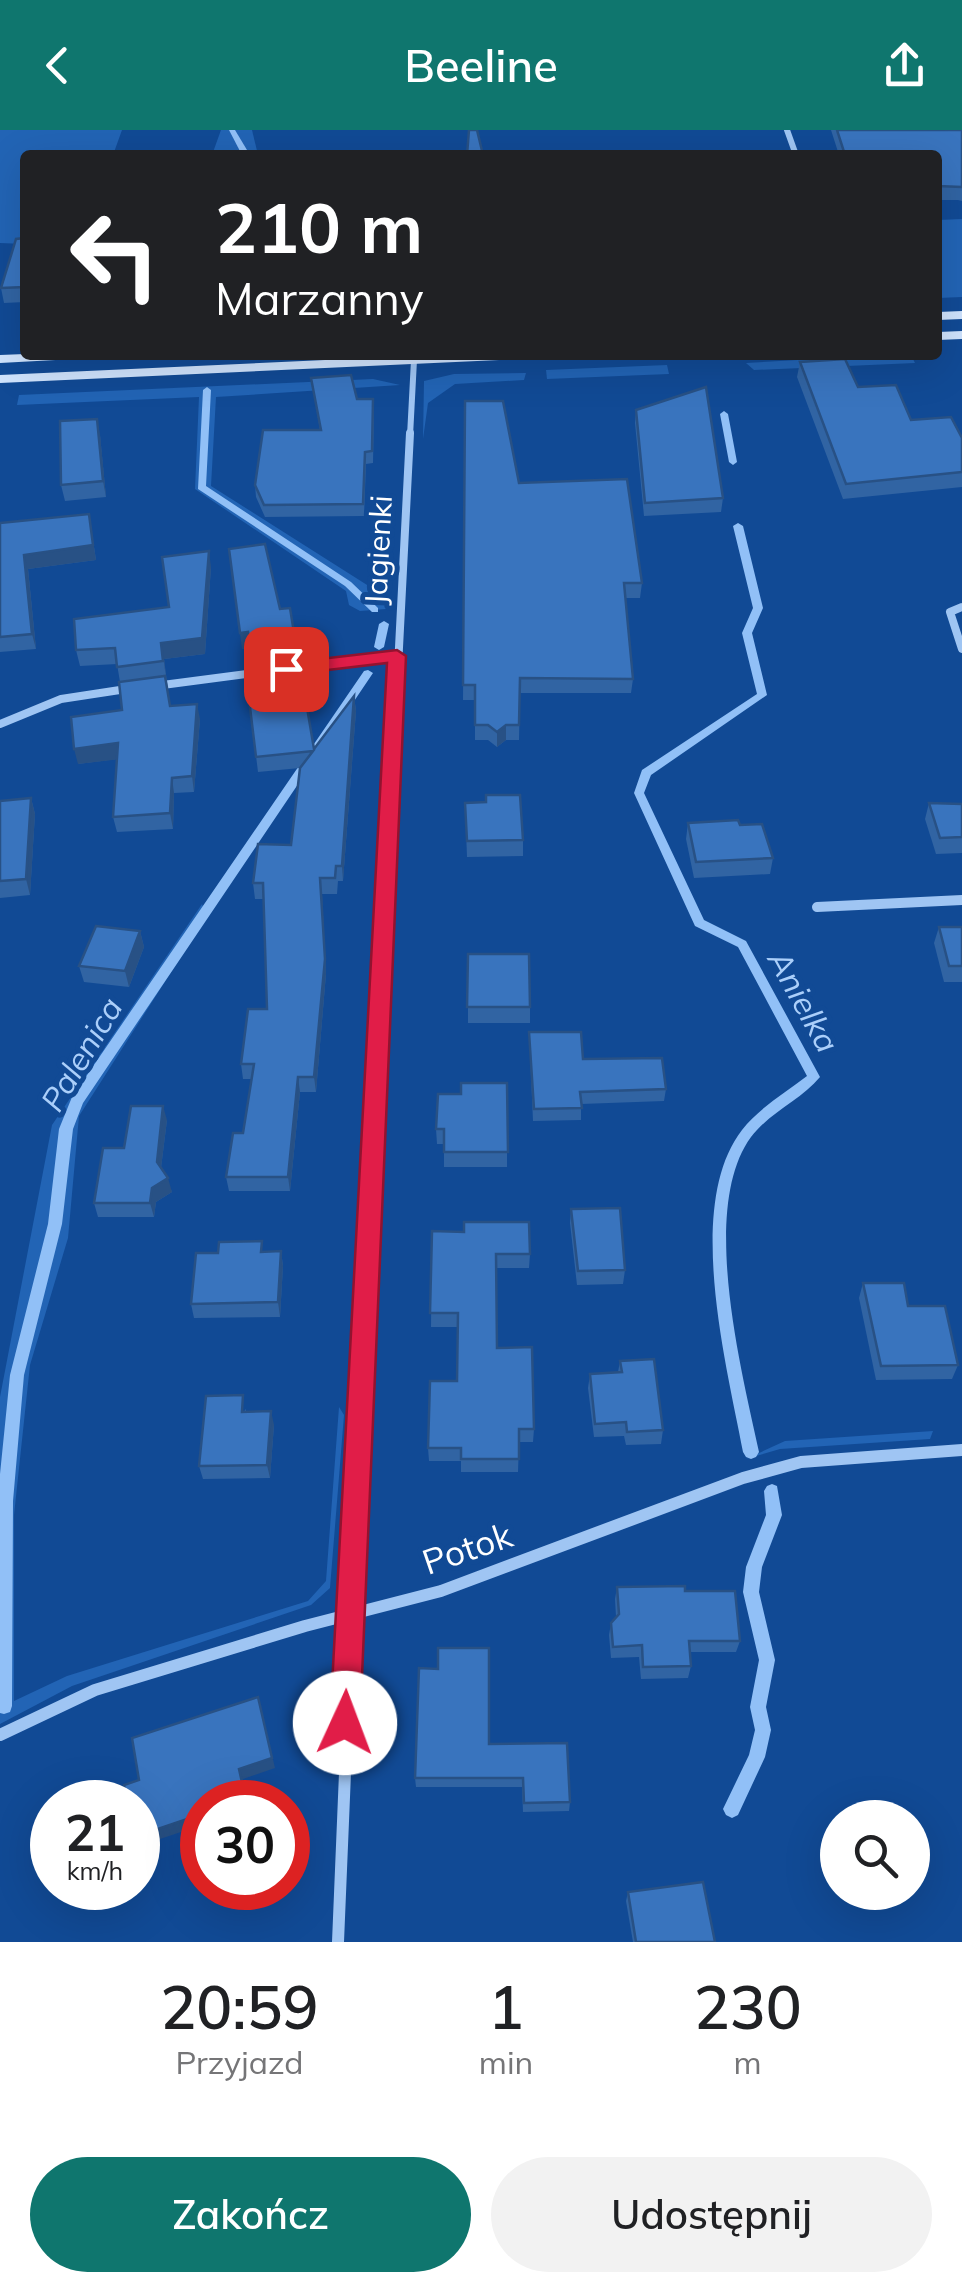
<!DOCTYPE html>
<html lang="pl">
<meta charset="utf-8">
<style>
body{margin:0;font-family:Mulish,sans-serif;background:#f2f2f2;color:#202124;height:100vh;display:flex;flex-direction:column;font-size:38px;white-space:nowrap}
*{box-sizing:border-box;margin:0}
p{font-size:32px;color:#757577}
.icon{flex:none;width:55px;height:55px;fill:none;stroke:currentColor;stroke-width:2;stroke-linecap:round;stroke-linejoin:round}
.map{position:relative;height:1812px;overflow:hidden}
.sheet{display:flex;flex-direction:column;background:#fff;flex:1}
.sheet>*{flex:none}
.banner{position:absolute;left:20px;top:20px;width:922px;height:210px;border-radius:10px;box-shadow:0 10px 40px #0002;background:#202124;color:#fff;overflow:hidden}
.controls{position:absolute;left:820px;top:1670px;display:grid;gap:20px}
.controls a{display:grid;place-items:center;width:110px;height:110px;border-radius:50%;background:#fff;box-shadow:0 10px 40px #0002;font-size:50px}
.speed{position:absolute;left:30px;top:1650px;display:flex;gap:20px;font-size:50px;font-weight:700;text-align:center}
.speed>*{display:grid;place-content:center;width:130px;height:130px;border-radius:50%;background:#fff;box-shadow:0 10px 40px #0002;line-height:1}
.speed small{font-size:25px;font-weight:400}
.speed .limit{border:15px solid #d22;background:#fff;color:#111}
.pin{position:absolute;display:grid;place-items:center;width:85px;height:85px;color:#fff;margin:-42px;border-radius:20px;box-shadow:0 5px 15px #0006}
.me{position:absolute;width:110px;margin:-55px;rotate:2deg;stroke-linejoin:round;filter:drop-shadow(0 0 8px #0008)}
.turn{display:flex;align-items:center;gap:35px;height:210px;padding:0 30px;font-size:45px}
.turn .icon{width:130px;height:130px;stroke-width:2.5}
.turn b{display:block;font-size:70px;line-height:85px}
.eta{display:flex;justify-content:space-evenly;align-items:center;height:170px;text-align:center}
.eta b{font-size:60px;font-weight:600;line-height:70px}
.primary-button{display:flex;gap:20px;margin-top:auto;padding:20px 30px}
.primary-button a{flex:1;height:115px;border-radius:60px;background:#0f766e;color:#fff;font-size:40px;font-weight:600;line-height:115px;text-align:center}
.primary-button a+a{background:#f2f2f2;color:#202124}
header{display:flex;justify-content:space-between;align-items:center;height:130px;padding:0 30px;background:#0f766e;color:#fff;font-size:45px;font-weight:600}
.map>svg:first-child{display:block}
.green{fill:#2264b5}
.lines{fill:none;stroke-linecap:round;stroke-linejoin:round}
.stream{fill:#91c0f7;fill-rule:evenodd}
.street-far3{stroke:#9fc5f3;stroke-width:6}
.street-far2{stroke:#9fc5f3;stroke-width:8}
.street-far1{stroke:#9fc5f3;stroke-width:10}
.street{stroke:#9fc5f3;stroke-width:12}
.secondary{fill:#cfe3fd;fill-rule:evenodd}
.wall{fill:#3164a3}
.shaded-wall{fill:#285185}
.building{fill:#3974be;stroke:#285185;stroke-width:2.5}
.route{fill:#e11d48;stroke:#92132f;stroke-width:2.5}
.labels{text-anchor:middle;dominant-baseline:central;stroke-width:10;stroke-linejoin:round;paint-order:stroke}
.street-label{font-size:30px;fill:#fff;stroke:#114a95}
.water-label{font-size:32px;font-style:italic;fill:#abcffa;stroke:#114a95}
.near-street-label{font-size:35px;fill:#fff;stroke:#114a95}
</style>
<header><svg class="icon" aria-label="back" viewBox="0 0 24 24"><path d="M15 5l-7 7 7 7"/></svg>Beeline<svg class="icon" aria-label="share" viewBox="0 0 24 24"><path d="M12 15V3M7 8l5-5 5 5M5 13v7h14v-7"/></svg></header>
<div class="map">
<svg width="962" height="1812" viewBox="0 0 962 1812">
<rect width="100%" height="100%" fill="#114a95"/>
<!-- green -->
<g class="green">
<polygon points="0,0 122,0 113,25 25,25 25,114 0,113"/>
<polygon points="221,0 252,0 258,25 212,25"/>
<polygon points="962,89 962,167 938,168 938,90"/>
<polygon points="885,225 911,225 915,233 754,240 746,233"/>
<polygon points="667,235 669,244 547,249 546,240"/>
<polygon points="526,243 524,250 455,254 428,273 423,309 424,251 454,244"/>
<polygon points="373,249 400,255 216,267 211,356 386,467 386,479 360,481 349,475 346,461 195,359 199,267 17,275 19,265"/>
<polygon points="202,774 207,786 79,986 68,1108 30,1235 14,1385 14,1571 67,1546 308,1471 326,1451 339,1277 344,1285 330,1458 311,1475 72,1556 0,1594 0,1267 52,995"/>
<polygon points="933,1301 930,1309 780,1319 746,1329 785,1311"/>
</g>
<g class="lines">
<!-- stream -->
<g class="stream">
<polygon points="229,0 235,0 250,25 242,25"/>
<polygon points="207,257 211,260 206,356 351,452 378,478 378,482 372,482 345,456 198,359 203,260"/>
<polygon points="724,281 728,284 737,332 733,335 729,332 720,284"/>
<path d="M 738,393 L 743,396 L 763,478 L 752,503 L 767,565 L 651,645 L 644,663 L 704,790 L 746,811 L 820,947 C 801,970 770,982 751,1007 C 699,1078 742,1242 759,1322 L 756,1327 L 751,1329 L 746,1327 L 743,1322 C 727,1236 684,1075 742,1000 C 759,978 785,963 807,946 L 738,817 L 695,796 L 634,663 L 642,640 L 757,564 L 742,503 L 753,478 L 733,396 Z"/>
<polygon points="384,491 389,494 384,517 379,520 374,517 379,494"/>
<polygon points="368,540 373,543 83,973 73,999 62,1094 24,1245 13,1371 12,1576 10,1582 4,1584 0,1583 0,1344 10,1245 48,1094 59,999 72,967 364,541"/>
<polygon points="772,1354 777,1356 782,1385 762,1437 759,1462 775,1530 766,1577 771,1600 765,1627 738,1685 732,1688 726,1685 723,1679 749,1625 755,1600 750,1577 759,1530 743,1462 746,1437 766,1385 764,1361 767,1356"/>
</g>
<!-- street-far3 -->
<g class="street-far3">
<polyline points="787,0 796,25"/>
<polyline points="410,306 414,230"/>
</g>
<!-- street-far2 -->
<g class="street-far2">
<polyline points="962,477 950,482 962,519"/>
<polyline points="289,538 397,526"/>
<polyline points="155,556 262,542"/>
<polyline points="0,594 61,569 133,558"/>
<polyline points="390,693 410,303"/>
</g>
<!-- street-far1 -->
<g class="street-far1">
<polyline points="817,777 962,770"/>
<polyline points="364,1186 390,691"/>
</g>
<!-- street -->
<g class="street">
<polyline points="0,1605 95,1560 305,1496 441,1461 743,1348 801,1332 962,1320"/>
<polyline points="338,1812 364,1184"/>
</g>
<!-- secondary -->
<g class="secondary">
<polygon points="962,181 962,189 938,190 938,182"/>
<polygon points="962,201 962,209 938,210 938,202"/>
<polygon points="25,224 25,225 81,225 74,229 0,233 0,225"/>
<polygon points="434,225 528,225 521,229 0,253 0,245"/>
</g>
</g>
<!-- wall -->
<g class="wall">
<polygon points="831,0 962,0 962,71 958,70 938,70 938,25 839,25"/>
<polygon points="25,108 25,172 4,173 1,158"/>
<polygon points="800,232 858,257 911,290 962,308 962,357 843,369 797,247"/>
<polygon points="311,248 357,269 374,281 373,333 366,334 364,386 265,387 256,367 255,355 320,300"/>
<polygon points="465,271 519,353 642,453 640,468 625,468 633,549 631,563 520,563 519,610 506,610 497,617 488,610 475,610 475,570 463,570"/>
<polygon points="636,280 723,368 721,382 644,386 635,293"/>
<polygon points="100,305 106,367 65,371 61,355"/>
<polygon points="89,384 96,430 28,439 36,519 0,522 0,393"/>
<polygon points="211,437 205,524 164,529 170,576 200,589 194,662 174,663 173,699 117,702 113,687 117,629 78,634 122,580 120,552 117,534 80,536 76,520 169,477"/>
<polygon points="280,479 296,515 314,619 354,566 356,581 343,751 338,751 337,764 322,764 326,844 316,962 300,962 290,1061 229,1061 226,1047 243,1003 251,949 243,949 241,934 267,879 263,769 255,769 253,753 291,715 300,638 258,642 249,569 256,568 250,518 242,519"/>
<polygon points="31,668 35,684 30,765 0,768 0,671"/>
<polygon points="465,673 523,710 523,726 467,727"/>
<polygon points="929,673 962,674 962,723 936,724 925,689"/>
<polygon points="688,693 740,695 773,728 770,744 694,748 686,709"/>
<polygon points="939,797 962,797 962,852 944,852 934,813"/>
<polygon points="140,801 144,817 129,857 84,852 79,836"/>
<polygon points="468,824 530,877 530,893 468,893"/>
<polygon points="529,902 583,929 666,959 664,971 581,974 581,990 533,991"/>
<polygon points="507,953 507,1037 444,1037 444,1014 437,1014 436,999 461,964"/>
<polygon points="167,990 161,1038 172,1062 156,1072 154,1087 98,1087 94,1073 124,1018"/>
<polygon points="571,1079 625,1140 623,1154 577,1155 570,1093"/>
<polygon points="432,1101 530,1124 529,1138 496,1138 497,1218 534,1299 533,1312 519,1312 518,1342 461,1342 461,1331 429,1331 428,1318 457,1251 458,1197 431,1197"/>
<polygon points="281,1121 283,1136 280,1187 194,1188 191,1174"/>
<polygon points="863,1153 908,1176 958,1235 952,1249 876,1250 859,1168"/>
<polygon points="620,1231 663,1300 661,1314 626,1315 624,1306 594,1307 588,1258 590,1244 618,1242"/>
<polygon points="246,1279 246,1282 274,1295 270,1348 203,1349 199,1336"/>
<polygon points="617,1457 685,1461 740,1511 736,1522 690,1522 691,1536 688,1548 641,1549 639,1527 611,1528 609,1505 611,1493 616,1487 615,1469"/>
<polygon points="489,1614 570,1672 569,1681 523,1682 522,1657 416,1657 415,1648"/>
<polygon points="628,1762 715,1812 633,1812 626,1771"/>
</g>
<!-- shaded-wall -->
<g class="shaded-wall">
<polygon points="97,289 100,305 106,367 103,351"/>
<polygon points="89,384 96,430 28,439 36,519 32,504 24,425"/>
<polygon points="209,421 211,437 205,524 164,529 166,547 161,513"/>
<polygon points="248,502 250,518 242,519 240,503"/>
<polygon points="354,566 356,581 343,751 342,736"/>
<polygon points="197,574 200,589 194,662 192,646"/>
<polygon points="506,595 506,610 497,617 497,602"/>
<polygon points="118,613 121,629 78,634 74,619"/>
<polygon points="172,648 174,663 173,699 170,683"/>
<polygon points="31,668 35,684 30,765 26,749"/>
<polygon points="322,764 326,844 316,962 314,947"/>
<polygon points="140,801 144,817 129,857 125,841"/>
<polygon points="298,947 300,962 290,1061 288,1047"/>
<polygon points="163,976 167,990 160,1046 157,1032"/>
<polygon points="168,1048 172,1062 156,1072 154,1087 150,1073 152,1058"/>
<polygon points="281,1121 283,1136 280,1187 278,1172"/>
<polygon points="271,1281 274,1295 270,1348 267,1335"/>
<polygon points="261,1578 275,1638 243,1649 248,1672 238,1672 239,1639"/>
<polygon points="146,1684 151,1694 138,1698 138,1687"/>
<polygon points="202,1684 202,1695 154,1711 149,1702"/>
</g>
<!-- building -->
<g class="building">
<polygon points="469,0 477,0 483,25 467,25"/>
<polygon points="837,0 962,0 962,57 938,56 938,25 845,25"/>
<polygon points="25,108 25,157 1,158 16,109"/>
<polygon points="845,229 858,257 896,255 911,290 951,287 962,308 962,342 846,354 800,232"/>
<polygon points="351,245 357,269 373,269 372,321 365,322 363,374 264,375 255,355 263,300 321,300 311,248"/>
<polygon points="706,257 723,368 645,373 636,280"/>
<polygon points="465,271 503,271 519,353 627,349 642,453 624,453 633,549 520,548 519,595 506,595 497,602 488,595 475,595 475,555 463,555"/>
<polygon points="97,289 103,351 61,355 60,291"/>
<polygon points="89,384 93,415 24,425 32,504 0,507 0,393"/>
<polygon points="265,414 280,479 290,478 296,515 250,520 248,502 240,503 229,419"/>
<polygon points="209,421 202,508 161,513 163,531 117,537 115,518 76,520 74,489 169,477 162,427"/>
<polygon points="299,530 314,619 354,566 342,736 336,736 335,748 320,748 325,829 314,947 298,947 288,1047 226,1047 233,1003 243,1003 254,934 241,934 248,879 267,879 263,753 253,753 258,714 291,715 300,638 313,621 256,627 249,569 256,568 252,536"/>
<polygon points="165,546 170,576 197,574 192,646 172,648 170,683 113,687 118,613 74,619 71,587 122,580 119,552"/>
<polygon points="486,665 520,665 523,710 467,711 465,673 486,672"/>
<polygon points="31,668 26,749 0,751 0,671"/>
<polygon points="929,673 962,674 962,707 940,708"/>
<polygon points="738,690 740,695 762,694 773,728 696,732 688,693"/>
<polygon points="96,796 140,801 125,841 79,836"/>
<polygon points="939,797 962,797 962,836 949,836"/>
<polygon points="468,824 529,824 530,877 467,877"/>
<polygon points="529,902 581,902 583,929 662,928 666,959 580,962 582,978 534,979"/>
<polygon points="461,953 507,953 508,1022 444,1022 444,999 436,999 438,964 461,964"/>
<polygon points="131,976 163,976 157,1032 168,1048 152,1058 150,1073 94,1073 103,1018 124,1018"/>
<polygon points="620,1078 625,1140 578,1141 571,1079"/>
<polygon points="464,1092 529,1092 530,1124 496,1124 497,1218 532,1217 534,1299 519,1299 519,1329 461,1329 461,1318 428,1318 430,1251 457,1251 458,1183 430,1183 432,1101 464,1102"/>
<polygon points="262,1111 261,1122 281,1121 278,1172 191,1174 196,1123 218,1123 219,1112"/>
<polygon points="863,1153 904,1153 908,1176 945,1176 958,1235 881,1236"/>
<polygon points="654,1229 663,1300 627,1302 626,1292 595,1294 590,1244 622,1242 620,1231"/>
<polygon points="243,1265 242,1282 271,1281 267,1335 199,1336 206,1266"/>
<polygon points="685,1456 685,1461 735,1461 740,1511 689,1511 691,1536 643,1537 642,1515 613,1517 611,1493 619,1484 617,1457"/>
<polygon points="438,1518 489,1518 489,1614 567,1613 570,1672 524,1673 523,1648 415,1648 419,1538 438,1539"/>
<polygon points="258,1567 272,1628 239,1639 246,1670 238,1672 202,1672 202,1684 149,1702 146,1684 138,1687 138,1672 127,1672 124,1655 139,1650 132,1608"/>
<polygon points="703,1752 715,1812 636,1812 628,1762"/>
</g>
<!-- route -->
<polygon class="route" points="397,520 406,526 360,1593 356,1604 345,1608 334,1604 330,1593 387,533 286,545 276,539 286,533"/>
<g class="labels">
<!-- street labels -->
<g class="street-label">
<text transform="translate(378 420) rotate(-87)">Jagienki</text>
</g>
<!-- water labels -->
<g class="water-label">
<text transform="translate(804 871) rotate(61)">Anielka</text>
<text transform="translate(81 924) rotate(-59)">Palenica</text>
</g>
<!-- near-street labels -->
<g class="near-street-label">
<text transform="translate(467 1418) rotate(-19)">Potok</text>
</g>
</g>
</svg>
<div class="controls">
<a><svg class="icon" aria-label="search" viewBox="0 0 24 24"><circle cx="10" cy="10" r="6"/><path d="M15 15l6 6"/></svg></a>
</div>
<div class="speed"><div>21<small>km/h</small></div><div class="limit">30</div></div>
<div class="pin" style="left:286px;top:539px;background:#d93025"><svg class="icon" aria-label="arrive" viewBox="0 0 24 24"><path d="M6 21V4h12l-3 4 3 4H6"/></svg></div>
<svg class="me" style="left:345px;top:1593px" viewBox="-20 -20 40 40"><circle r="19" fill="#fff"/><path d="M0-13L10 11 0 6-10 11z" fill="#e11d48"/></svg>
<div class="banner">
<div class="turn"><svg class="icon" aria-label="left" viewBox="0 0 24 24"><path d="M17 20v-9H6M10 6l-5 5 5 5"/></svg><div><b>210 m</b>Marzanny</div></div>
</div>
</div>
<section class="sheet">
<div class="eta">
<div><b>20:59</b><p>Przyjazd</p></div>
<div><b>1</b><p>min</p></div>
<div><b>230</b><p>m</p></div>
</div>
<div class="primary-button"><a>Zakończ</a><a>Udostępnij</a></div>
</section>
